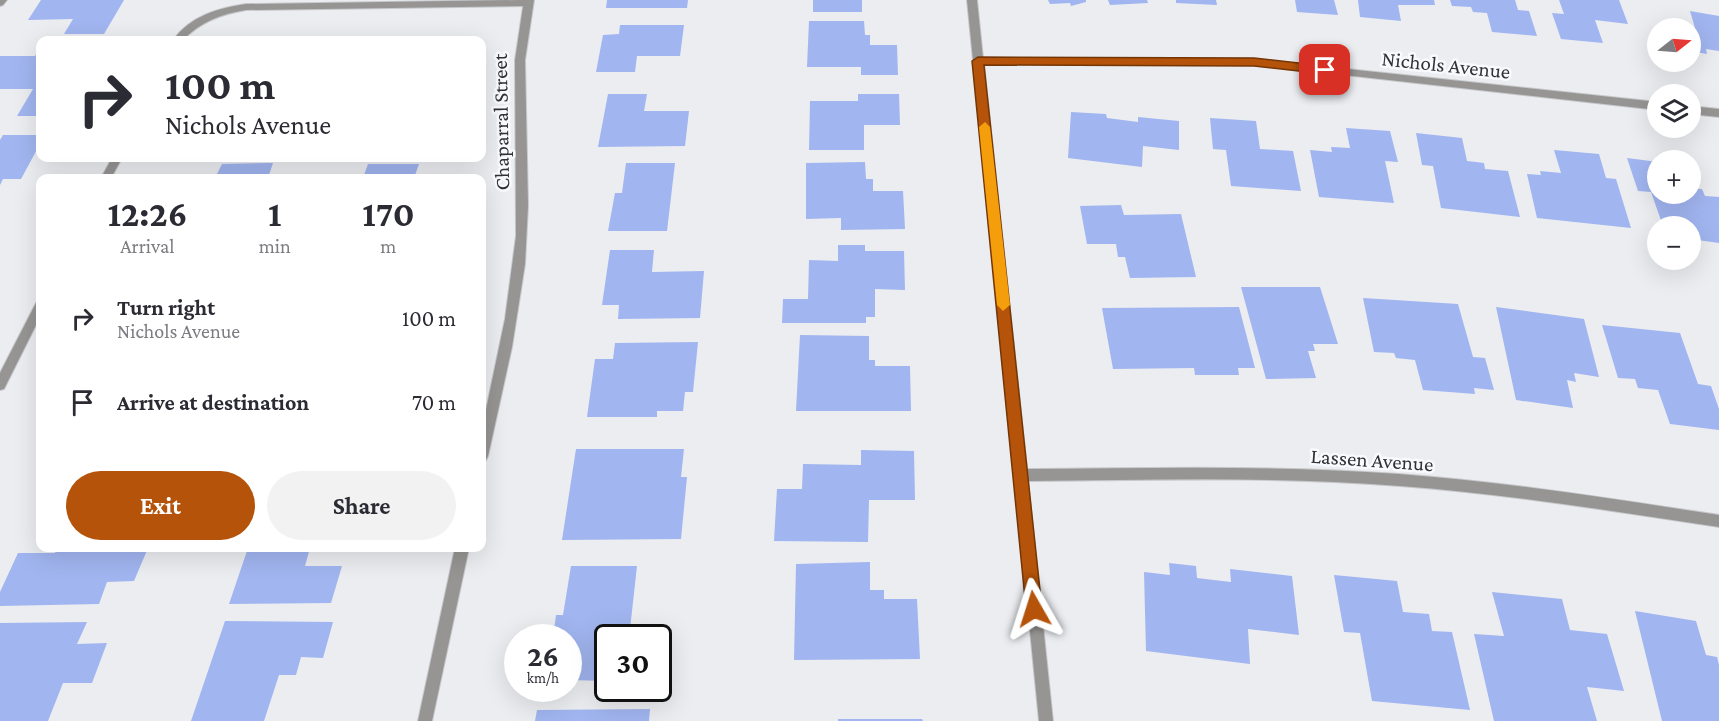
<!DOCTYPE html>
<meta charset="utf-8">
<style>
body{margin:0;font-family:"Crimson Pro",serif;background:#f2f2f3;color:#2b2b33;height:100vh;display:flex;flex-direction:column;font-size:22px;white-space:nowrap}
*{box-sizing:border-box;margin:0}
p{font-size:20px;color:#7c7c81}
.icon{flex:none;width:33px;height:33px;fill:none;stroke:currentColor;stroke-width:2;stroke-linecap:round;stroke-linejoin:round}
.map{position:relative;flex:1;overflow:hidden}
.drawer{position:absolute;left:36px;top:174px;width:450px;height:378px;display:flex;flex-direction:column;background:#fff;border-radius:12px;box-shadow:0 6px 24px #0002}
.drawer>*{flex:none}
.banner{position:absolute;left:36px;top:36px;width:450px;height:126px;border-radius:12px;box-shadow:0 6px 24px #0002;background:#fff;color:#2b2b33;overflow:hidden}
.needle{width:39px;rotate:73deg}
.buttons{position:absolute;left:1647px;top:18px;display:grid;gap:12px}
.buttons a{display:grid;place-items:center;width:54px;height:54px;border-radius:50%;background:#fff;box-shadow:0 6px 24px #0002;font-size:30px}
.speed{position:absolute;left:504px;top:624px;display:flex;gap:12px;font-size:30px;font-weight:700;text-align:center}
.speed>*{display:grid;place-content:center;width:78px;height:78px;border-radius:50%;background:#fff;box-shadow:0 6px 24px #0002;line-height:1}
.speed small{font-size:15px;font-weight:400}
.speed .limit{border:3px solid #111;border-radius:9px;background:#fff;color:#111}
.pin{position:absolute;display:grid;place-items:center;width:51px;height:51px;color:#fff;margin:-26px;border-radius:12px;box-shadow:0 3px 9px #0006}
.me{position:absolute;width:66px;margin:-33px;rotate:354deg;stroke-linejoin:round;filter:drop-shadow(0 0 4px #0008)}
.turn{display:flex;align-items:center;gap:21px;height:126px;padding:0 30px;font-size:27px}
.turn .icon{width:78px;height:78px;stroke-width:2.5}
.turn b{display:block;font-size:42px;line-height:51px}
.eta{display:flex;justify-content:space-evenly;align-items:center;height:102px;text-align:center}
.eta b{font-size:36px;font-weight:700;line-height:42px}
.action{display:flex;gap:12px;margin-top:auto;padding:12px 30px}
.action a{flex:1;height:69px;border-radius:36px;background:#b45309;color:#fff;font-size:24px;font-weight:700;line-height:69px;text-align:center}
.action a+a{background:#f2f2f3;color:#2b2b33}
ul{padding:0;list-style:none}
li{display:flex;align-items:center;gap:18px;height:84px;padding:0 30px}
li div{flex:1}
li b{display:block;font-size:22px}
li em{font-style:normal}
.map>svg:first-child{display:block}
.building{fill:#a1b5f0}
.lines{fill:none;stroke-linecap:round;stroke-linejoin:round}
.service-casing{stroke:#c6c8cb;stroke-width:2}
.minor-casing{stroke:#c6c8cb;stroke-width:2}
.tertiary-casing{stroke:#c6c8cb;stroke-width:2}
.service{fill:#969593;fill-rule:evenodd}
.minor{fill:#969593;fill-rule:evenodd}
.tertiary{fill:#969593;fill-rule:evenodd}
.route{fill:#b45309;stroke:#753606;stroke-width:1.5}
.slow{fill:#f59e0b}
.labels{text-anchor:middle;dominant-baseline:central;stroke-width:5;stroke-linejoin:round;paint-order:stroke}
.street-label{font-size:21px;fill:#323234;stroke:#f9faff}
</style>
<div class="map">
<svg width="1719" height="721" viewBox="0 0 1719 721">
<rect width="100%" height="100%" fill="#ebedf1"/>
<!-- building -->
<g class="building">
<polygon points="41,0 124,0 104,34 64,34 73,19 28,20"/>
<polygon points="607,0 688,0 687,8 606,8"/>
<rect x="813" y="0" width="49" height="12"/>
<polygon points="1048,0 1086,0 1086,2 1071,6 1070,3 1050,4"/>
<polygon points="1108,0 1147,0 1148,3 1110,5"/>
<polygon points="1176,0 1216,0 1217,5 1176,3"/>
<polygon points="1295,0 1334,0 1338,15 1297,12"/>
<polygon points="1358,0 1434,0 1435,5 1398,5 1401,21 1360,17"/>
<polygon points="1450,0 1515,0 1518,10 1529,11 1537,36 1492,32 1487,13 1473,12 1471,7 1452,6"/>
<polygon points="1559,0 1619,0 1628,24 1595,20 1603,43 1561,39 1552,13 1564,14"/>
<polygon points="1690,11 1719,16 1719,51 1706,49 1707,54 1690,51 1690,27 1695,28"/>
<polygon points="809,21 864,21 865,35 870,35 870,45 897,45 898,75 861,75 861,67 807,67"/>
<polygon points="1660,23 1688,27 1688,28 1661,28"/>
<polygon points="620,25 684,25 680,56 637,56 635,72 596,72 603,35 619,34"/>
<polygon points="40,47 40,116 17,116 33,89 0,89 0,56 35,56"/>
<polygon points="608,94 647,94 644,111 689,111 685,146 598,147"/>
<polygon points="858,94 899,94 900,125 864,125 864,150 809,150 810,101 858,101"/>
<polygon points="1071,112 1106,114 1107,118 1138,122 1138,117 1179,121 1179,150 1143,146 1142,167 1068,158"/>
<polygon points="1210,118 1256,121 1260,149 1293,151 1301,191 1231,186 1226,150 1213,149"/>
<polygon points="1346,128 1390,131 1398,162 1385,161 1394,203 1319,197 1310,150 1332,152 1331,147 1350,148"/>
<polygon points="1416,133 1462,138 1467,161 1484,163 1485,169 1508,171 1520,217 1441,208 1433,166 1422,165"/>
<polygon points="3,135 40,135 40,144 21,179 3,179 0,185 0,140"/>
<polygon points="1554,150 1599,154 1606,178 1616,179 1631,228 1537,218 1527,174 1541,175 1540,171 1561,173"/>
<polygon points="1627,158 1658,162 1658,194 1690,194 1690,188 1702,189 1705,196 1719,197 1719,243 1690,239 1690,226 1663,226 1651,192 1638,191"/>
<polygon points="865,162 866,179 873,179 873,191 903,191 905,229 841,230 841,218 806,219 806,163"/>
<polygon points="273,163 268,178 215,178 222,164"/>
<polygon points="626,163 675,163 667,231 608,231 615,193 622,193"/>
<polygon points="368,164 419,164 414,178 363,178"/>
<polygon points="1121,205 1124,215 1181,214 1196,277 1130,278 1125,257 1118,257 1116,244 1087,244 1080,206"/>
<polygon points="838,245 865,245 865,251 904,251 905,290 875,289 875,317 866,317 866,323 782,323 783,299 808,299 809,260 838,261"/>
<polygon points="610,250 654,250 652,272 704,271 700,318 618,319 619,305 602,305"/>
<polygon points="1241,287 1320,287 1338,344 1313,344 1315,351 1308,351 1316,378 1266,379"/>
<polygon points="1363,298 1458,304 1473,357 1485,358 1494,390 1474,388 1475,394 1423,390 1415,360 1396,358 1394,353 1374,352"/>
<polygon points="1239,307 1255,368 1238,368 1239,375 1195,375 1194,368 1113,369 1102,308"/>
<polygon points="1496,307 1584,319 1599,377 1574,373 1576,382 1567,380 1573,408 1516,400"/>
<polygon points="1602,325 1680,333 1698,384 1711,386 1719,409 1719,430 1670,424 1658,390 1638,388 1635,379 1618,378"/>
<polygon points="800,335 869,336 869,360 875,360 875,366 910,366 911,411 796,411"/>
<polygon points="698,342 693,392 685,392 683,411 657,411 657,417 587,417 595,359 613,359 615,343"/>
<polygon points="576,449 684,449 681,477 687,477 681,539 562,540"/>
<polygon points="861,450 914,451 915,500 869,500 868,542 774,541 777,489 802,489 803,464 861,465"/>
<polygon points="57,548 148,548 134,581 107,582 99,604 0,606 0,592 18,553 55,553"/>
<polygon points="248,548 310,548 305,566 342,566 331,603 229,604"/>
<polygon points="870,562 870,590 884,590 884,599 917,599 920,659 794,660 796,564"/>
<polygon points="1169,563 1196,566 1197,578 1231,582 1230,569 1292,576 1299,635 1248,629 1250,664 1146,651 1144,572 1170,575"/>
<polygon points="571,566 637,566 629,638 608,638 608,681 568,680 568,638 553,638 556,615 563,615"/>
<polygon points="1334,575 1397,581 1403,612 1429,614 1432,631 1452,632 1470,710 1372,701 1360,633 1344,632"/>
<polygon points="1492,592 1562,599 1570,630 1607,634 1624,691 1587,687 1597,721 1494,721 1474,634 1504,636"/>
<polygon points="1635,611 1696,621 1706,655 1717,657 1719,665 1719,721 1662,721"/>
<polygon points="225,621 333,622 323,658 301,657 296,675 279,675 264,721 191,721"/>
<polygon points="87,622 77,644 107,643 92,683 63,683 48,721 0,721 0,623"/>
<polygon points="650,709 649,721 535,721 537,710"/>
<polygon points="838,719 922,719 923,721 838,721"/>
</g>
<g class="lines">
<defs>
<polygon id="service" points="0,0 7,0 3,5 0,6"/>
<g id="minor">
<path d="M 518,0 L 529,0 L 533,3 L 528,6 L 246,10 C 221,14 200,22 183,40 L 173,40 C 191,16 218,8 246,4 Z"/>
<path d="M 967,0 L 977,0 L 983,58 L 1254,59 L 1658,102 L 1658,110 L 1254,65 L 984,64 L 1027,469 C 1151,468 1275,465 1399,474 C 1506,482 1613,499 1719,515 L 1719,527 C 1613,511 1507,494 1400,486 C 1276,476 1152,480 1028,481 L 1053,721 L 1039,721 Z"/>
<polygon points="1690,106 1719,109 1719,117 1690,114"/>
<polygon points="112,158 122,158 111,178 101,178"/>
<polygon points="40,301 40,317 4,389 0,390 0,373 36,303"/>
</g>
<g id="tertiary">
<polygon points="524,0 534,0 525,60 528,206 525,264 512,347 488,456 486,460 482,462 482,429 505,319 516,236 515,60"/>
<polygon points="455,548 469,548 432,721 418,721"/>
</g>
</defs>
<!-- service casing -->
<use href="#service" class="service-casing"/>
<!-- minor casing -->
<use href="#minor" class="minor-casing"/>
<!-- tertiary casing -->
<use href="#tertiary" class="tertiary-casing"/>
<!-- service -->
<use href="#service" class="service"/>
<!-- minor -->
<use href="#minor" class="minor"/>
<!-- tertiary -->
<use href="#tertiary" class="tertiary"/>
</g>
<!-- route -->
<polygon class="route" points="978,57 1254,58 1325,66 1331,70 1325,74 1254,66 984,65 1042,609 1040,615 1034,617 1029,615 1026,609 972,61"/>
<!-- slow -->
<polygon class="slow" points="985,122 990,127 1010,305 1003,311 997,305 979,127"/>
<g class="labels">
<!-- street labels -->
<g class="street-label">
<text transform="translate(1446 65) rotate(6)">Nichols Avenue</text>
<text transform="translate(501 122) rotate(-91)">Chaparral Street</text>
<text transform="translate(1372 460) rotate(4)">Lassen Avenue</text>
</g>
</g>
</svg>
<div class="buttons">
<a><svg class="needle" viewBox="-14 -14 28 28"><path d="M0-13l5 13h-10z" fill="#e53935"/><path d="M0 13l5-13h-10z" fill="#7c7c81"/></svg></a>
<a><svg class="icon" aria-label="layers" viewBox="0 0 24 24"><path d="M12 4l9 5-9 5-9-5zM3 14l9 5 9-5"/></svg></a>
<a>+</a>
<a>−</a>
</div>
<div class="speed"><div>26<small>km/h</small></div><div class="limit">30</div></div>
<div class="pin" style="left:1325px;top:70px;background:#d93025"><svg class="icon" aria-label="arrive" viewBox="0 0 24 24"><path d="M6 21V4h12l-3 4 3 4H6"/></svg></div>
<svg class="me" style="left:1034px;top:609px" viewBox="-20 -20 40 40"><path d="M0-17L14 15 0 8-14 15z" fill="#b45309" stroke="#fff" stroke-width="4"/></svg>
<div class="banner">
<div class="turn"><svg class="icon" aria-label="right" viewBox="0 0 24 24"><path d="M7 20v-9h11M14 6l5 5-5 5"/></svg><div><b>100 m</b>Nichols Avenue</div></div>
</div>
<section class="drawer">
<div class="eta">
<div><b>12:26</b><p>Arrival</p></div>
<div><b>1</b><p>min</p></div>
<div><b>170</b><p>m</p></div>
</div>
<ul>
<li><svg class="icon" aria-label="right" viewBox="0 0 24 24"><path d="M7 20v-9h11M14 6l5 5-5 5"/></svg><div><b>Turn right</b><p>Nichols Avenue</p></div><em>100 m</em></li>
<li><svg class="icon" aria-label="arrive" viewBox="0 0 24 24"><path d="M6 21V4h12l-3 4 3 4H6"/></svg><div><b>Arrive at destination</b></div><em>70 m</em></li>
</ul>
<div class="action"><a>Exit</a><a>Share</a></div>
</section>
</div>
